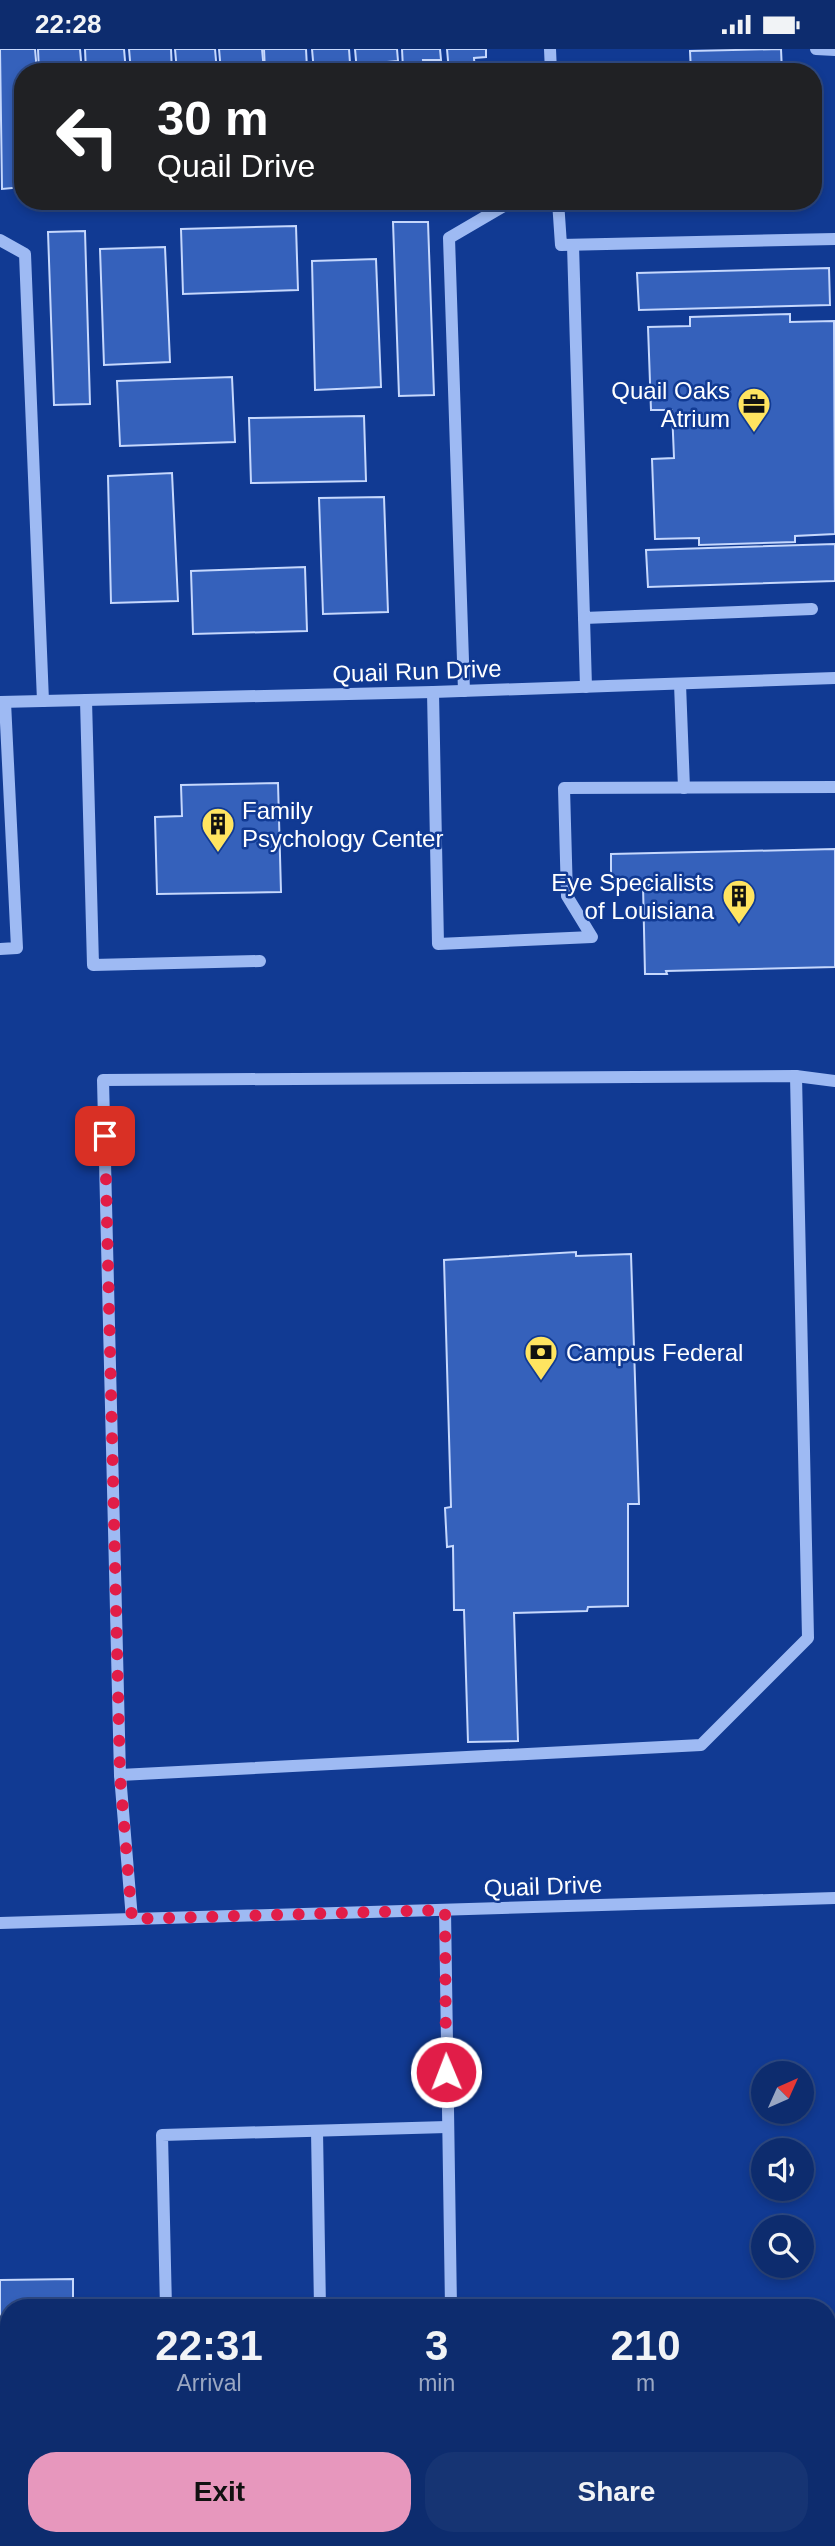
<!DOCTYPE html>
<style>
body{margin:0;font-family:Helvetica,sans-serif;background:#163473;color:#f1f3f6;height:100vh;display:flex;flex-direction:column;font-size:26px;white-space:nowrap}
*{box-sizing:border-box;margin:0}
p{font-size:23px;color:#9aa7c2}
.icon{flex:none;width:38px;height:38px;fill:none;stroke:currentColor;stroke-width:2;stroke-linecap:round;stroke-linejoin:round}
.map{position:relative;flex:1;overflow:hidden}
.sheet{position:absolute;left:0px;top:2250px;width:836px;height:247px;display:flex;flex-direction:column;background:#0d2c6e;border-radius:28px 28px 0 0;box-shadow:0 4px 10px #0003,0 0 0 2px #2d4881}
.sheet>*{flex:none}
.hud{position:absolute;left:14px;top:14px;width:808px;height:147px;border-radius:28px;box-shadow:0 4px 10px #0003,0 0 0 2px #2d4881;background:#202124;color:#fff;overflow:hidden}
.needle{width:46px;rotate:45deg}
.buttons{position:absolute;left:751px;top:2012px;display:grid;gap:14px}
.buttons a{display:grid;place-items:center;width:63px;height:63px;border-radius:50%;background:#0d2c6e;box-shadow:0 4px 10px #0003,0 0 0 2px #2d4881;font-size:35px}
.pin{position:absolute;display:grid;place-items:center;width:60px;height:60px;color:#fff;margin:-30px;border-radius:14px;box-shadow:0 4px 10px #0006}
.me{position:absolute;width:77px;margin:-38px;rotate:359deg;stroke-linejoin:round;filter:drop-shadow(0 0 5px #0008)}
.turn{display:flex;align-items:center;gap:24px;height:147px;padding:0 28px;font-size:32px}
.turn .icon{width:91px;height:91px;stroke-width:2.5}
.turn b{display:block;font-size:49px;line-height:60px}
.eta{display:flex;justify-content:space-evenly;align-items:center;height:119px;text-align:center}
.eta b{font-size:42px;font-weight:700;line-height:49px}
.action{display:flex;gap:14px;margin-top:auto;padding:14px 28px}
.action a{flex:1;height:80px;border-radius:28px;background:#e797bd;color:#111;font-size:28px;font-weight:700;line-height:80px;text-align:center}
.action a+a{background:#163473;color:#f1f3f6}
.status{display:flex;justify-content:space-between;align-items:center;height:49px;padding:0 35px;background:#0d2c6e;direction:ltr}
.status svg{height:19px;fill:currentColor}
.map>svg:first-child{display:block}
.building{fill:#3561bb;stroke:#c6d8fd;stroke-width:2}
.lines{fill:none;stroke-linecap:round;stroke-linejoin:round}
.minor{stroke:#9ebaf3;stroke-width:12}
.route{stroke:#e11d48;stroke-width:12;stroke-dasharray:0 21.6}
.labels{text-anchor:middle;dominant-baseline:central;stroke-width:5;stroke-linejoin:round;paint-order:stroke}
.poi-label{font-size:24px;fill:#fff;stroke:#113a93;text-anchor:end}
.street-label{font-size:24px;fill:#fff;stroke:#113a93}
</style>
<div class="status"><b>22:28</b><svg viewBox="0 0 49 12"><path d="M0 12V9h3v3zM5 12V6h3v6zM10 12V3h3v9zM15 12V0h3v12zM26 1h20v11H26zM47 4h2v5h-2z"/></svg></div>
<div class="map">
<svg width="835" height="2497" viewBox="0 0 835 2497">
<rect width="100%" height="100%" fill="#113a93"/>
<!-- building -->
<g class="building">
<polygon points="0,0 35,0 37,23 23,23 23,138 2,140"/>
<polygon points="38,0 80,0 82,23 39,23"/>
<polygon points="85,0 124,0 126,23 86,23"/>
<polygon points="129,0 171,0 172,23 131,23"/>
<polygon points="175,0 215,0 217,23 177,23"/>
<polygon points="219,0 262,0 264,22 221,23"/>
<polygon points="264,0 306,0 307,19 302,19 302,23 265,23"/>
<polygon points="312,0 349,0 350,14 337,15 338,23 314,23"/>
<polygon points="355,0 397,0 398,12 388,13 389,21 403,20 402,0 440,0 441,11 423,11 424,23 357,23"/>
<polygon points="447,0 486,0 486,8 474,9 475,23 449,23"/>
<polygon points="781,0 782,23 691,23 690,2"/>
<polygon points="393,173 428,173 434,346 399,347"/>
<polygon points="296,177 298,241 183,245 181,180"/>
<polygon points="85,182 90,355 54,356 48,183"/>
<polygon points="165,198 170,313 104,316 100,200"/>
<polygon points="376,210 381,338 315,341 312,212"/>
<polygon points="829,219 830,256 639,261 637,224"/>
<polygon points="790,265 790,273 834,272 835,485 795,487 795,493 699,496 699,489 655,490 652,410 674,409 672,361 651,361 648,278 690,277 690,268"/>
<polygon points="232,328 235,393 120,397 117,332"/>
<polygon points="364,367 366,432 251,434 249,369"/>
<polygon points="172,424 178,552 111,554 108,427"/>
<polygon points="384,448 388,563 323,565 319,449"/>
<polygon points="835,495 835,532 648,538 646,501"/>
<polygon points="305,518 307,582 193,585 191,522"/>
<polygon points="278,734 281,843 157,845 155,768 182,767 181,736"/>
<polygon points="835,800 835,918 666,922 667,925 645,925 643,836 660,836 660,830 611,831 611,805"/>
<polygon points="576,1203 576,1207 631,1205 639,1455 628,1455 628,1557 588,1558 587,1562 514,1564 518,1692 468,1693 464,1561 454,1561 453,1497 447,1498 445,1459 451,1458 444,1211"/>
<polygon points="73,2230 73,2259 9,2259 9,2488 75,2488 75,2497 0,2497 0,2231"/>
</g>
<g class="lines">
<!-- minor -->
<g class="minor">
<polyline points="550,0 551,23"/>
<polyline points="816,0 835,1"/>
<polyline points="558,152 561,196 835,190"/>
<polyline points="0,191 25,205 43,652"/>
<polyline points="573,196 584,569 812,560"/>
<polyline points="584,569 586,638"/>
<polyline points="680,635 684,739"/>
<polyline points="464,642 449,189 502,158"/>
<polyline points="433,643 438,895 592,888 567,847 564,739 835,738"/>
<polyline points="86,651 93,916 260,912"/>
<polyline points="0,653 433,643 835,629"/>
<polyline points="0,900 17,899 5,653"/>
<polyline points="120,1726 701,1696 808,1589 796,1027"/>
<polyline points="445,1861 451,2259"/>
<polyline points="132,1870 120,1726 103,1031 796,1027 835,1032"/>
<polyline points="0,1874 835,1849"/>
<polyline points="317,2082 320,2259"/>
<polyline points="166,2259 162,2086 447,2078"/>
<polyline points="170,2488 170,2497"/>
<polyline points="323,2488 324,2497"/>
<polyline points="455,2488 455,2497"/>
</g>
</g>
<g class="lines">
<!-- route -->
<polyline class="route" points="105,1087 120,1727 132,1870 445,1861 446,2023"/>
</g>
<!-- icons -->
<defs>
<symbol id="office-pin" viewBox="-11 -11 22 30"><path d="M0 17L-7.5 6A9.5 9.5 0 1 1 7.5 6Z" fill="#ffe460" stroke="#113a93"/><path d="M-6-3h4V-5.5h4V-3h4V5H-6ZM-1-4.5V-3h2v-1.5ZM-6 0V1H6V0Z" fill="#111"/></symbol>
<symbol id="building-pin" viewBox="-11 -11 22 30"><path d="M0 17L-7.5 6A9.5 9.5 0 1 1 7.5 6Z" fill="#ffe460" stroke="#113a93"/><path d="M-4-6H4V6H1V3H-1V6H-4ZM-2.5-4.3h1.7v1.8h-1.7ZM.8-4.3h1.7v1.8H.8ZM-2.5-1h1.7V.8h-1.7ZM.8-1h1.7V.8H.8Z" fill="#111"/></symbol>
<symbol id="bank-pin" viewBox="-11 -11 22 30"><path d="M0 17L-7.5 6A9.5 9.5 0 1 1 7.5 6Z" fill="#ffe460" stroke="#113a93"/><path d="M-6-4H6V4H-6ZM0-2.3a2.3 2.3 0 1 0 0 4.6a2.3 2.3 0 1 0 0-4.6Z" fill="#111"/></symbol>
</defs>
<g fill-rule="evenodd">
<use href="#office-pin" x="735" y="336" width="38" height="52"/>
<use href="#building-pin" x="199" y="756" width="38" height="52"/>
<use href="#building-pin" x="720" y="828" width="38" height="52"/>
<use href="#bank-pin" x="522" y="1284" width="38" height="52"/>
</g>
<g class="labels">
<!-- poi labels -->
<g class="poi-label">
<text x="730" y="341">Quail Oaks<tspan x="730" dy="28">Atrium</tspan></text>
<text x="242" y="761" text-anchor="start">Family<tspan x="242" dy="28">Psychology Center</tspan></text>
<text x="714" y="833">Eye Specialists<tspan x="714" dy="28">of Louisiana</tspan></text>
<text x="566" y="1303" text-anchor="start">Campus Federal</text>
</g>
<!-- street labels -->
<g class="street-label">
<text transform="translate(417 622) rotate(-2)">Quail Run Drive</text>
<text transform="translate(543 1837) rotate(-2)">Quail Drive</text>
</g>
</g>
</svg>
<div class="buttons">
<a><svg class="needle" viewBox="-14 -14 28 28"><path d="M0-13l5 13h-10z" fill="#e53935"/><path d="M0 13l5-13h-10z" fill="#9aa7c2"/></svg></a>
<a><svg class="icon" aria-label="sound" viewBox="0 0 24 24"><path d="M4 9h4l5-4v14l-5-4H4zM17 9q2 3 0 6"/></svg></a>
<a><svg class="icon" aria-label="search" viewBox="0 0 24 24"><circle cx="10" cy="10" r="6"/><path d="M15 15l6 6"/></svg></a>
</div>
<div class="pin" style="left:105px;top:1087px;background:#d93025"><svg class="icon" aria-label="arrive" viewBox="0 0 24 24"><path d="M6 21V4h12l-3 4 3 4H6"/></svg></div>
<svg class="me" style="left:446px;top:2023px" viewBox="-20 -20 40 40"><circle r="17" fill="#e11d48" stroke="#fff" stroke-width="3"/><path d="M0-11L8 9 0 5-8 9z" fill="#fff"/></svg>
<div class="hud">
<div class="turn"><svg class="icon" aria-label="left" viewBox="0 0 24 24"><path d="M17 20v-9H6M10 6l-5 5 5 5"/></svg><div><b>30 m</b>Quail Drive</div></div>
</div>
<section class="sheet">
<div class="eta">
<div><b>22:31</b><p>Arrival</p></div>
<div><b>3</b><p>min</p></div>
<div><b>210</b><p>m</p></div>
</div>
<div class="action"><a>Exit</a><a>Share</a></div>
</section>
</div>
